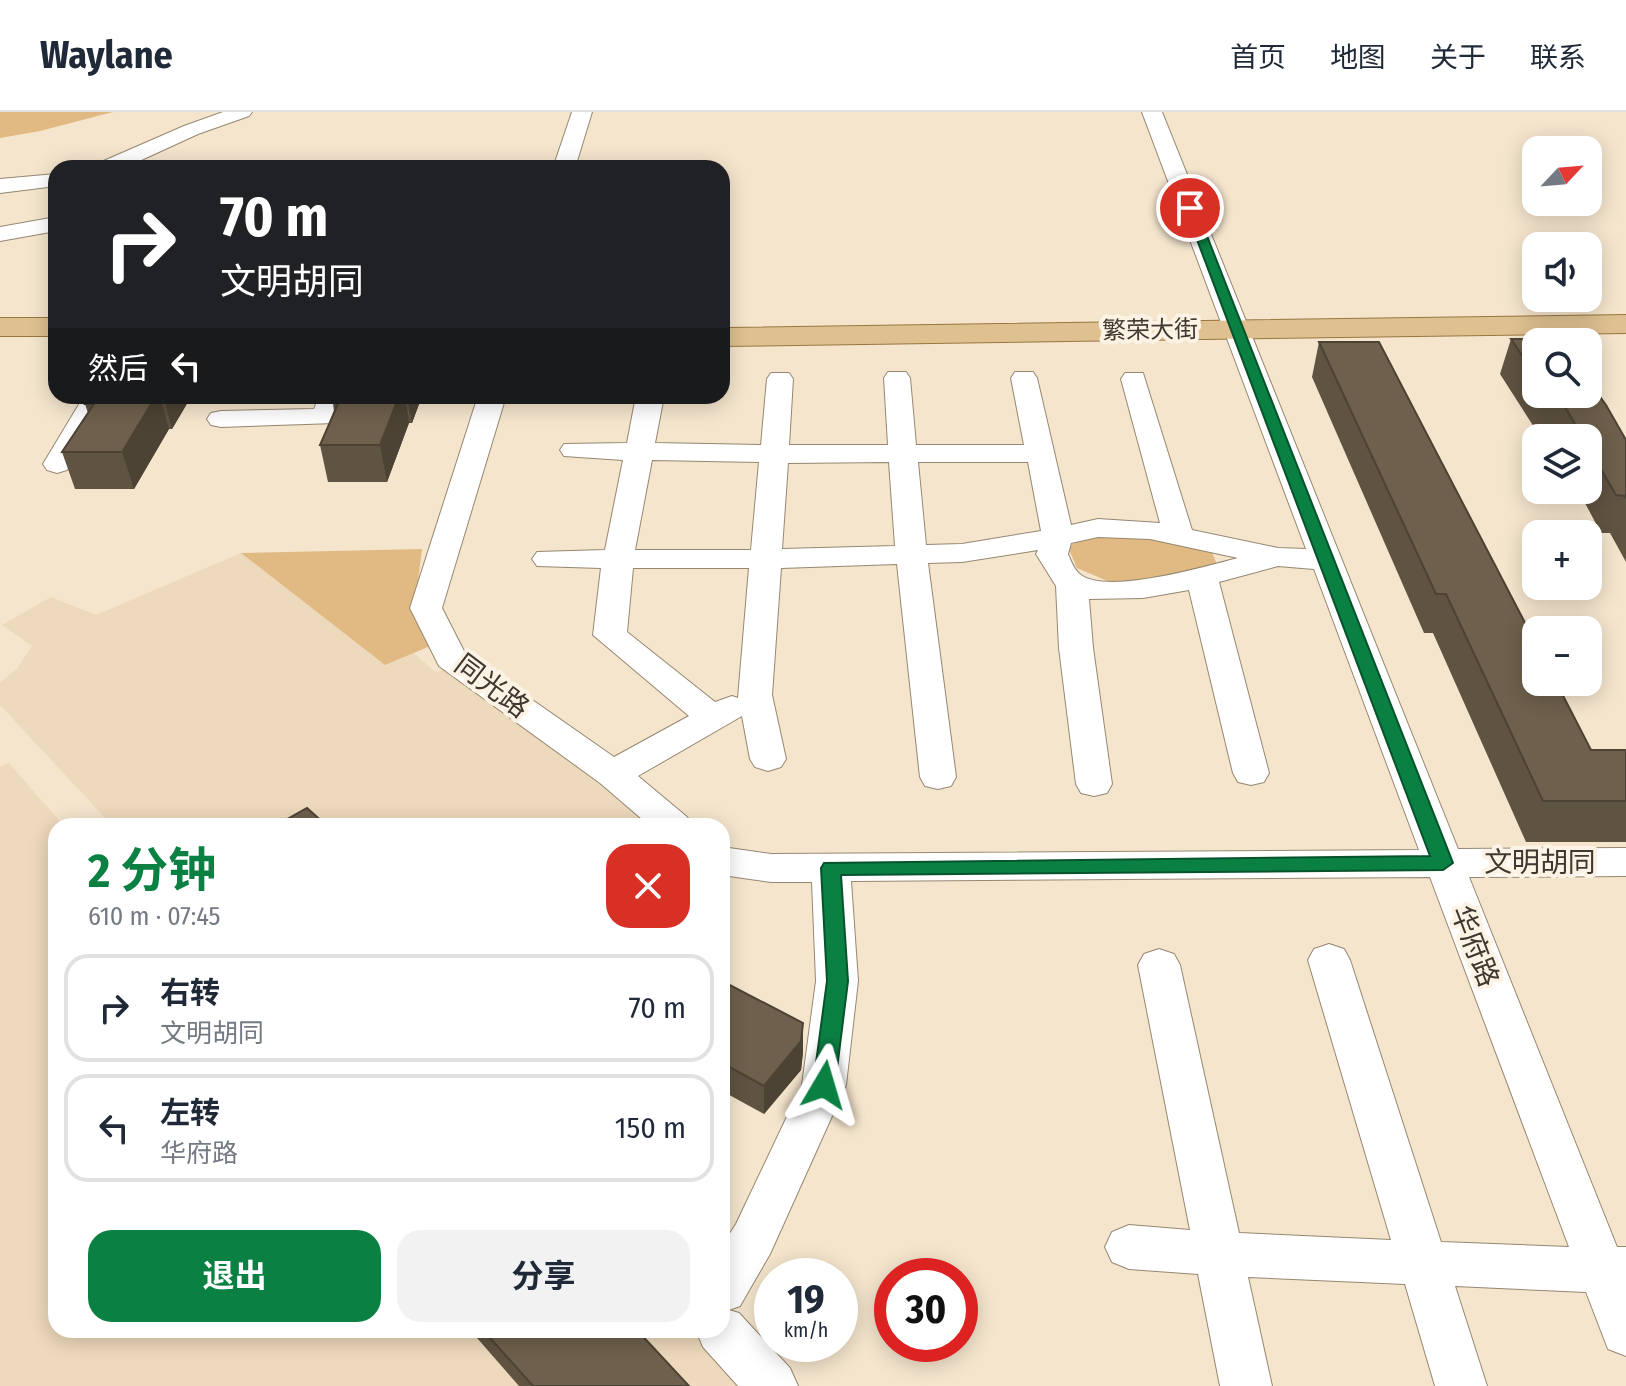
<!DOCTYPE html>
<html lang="zh">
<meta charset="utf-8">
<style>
body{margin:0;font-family:"Fira Sans Condensed","Noto Sans SC",sans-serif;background:#f2f2f3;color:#1f2937;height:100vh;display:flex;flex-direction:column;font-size:30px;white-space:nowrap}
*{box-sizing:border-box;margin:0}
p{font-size:26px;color:#747a83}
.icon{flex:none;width:44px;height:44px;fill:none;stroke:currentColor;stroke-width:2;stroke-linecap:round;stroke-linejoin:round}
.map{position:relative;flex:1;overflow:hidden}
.side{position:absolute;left:48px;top:706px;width:682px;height:520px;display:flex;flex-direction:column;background:#fff;border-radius:24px;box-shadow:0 4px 20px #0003}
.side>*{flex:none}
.banner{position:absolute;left:48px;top:48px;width:682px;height:244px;border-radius:24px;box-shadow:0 4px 20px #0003;background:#202124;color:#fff;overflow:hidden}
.needle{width:52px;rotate:64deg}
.fabs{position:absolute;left:1522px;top:24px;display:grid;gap:16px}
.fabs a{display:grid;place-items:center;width:80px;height:80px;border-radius:16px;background:#fff;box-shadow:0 4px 20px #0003;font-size:40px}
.speed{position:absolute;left:754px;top:1146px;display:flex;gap:16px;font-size:40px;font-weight:700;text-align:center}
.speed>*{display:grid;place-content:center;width:104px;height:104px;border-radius:50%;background:#fff;box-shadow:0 4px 20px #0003;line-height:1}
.speed small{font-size:20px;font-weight:400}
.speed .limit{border:12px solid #d22;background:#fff;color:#111}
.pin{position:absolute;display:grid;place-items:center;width:68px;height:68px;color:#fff;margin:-34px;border:4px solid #fff;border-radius:50%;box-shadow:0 2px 8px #0007}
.me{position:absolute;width:88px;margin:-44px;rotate:7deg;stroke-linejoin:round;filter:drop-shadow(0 0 6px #0008)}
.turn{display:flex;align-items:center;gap:28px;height:168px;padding:0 40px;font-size:36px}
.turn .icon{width:104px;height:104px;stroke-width:2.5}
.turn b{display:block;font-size:56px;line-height:68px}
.then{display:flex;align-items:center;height:76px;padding:0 40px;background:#0003;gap:16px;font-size:30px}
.round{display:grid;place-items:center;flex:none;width:84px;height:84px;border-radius:24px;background:#f2f2f3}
.headline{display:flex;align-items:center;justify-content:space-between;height:136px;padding:0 40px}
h1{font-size:48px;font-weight:700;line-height:60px;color:#0b8043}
.primary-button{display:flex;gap:16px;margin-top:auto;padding:16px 40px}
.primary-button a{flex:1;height:92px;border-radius:24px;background:#0b8043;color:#fff;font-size:32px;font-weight:700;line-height:92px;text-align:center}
.primary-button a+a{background:#f2f2f3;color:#1f2937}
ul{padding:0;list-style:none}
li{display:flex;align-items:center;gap:24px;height:108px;margin:0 16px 12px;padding:0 24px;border:4px solid #e0e1e3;border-radius:24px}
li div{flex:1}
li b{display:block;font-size:30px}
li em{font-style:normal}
header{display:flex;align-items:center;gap:48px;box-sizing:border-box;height:112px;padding:0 40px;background:#fff;border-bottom:2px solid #e0e1e3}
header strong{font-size:38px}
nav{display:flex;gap:44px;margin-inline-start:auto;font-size:28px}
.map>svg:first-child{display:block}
.built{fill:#edd9bb}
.green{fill:#e0ba82}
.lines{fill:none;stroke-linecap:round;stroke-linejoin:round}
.minor-casing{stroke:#968771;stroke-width:2}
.major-casing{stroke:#99763f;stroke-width:2}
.minor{fill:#fff;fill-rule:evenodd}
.major{fill:#dfc191;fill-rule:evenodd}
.wall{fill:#5f5341}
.shaded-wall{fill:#4d4335}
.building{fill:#6e604c;stroke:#4d4335;stroke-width:2}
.route{fill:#0b8043;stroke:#07532c;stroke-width:2}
.labels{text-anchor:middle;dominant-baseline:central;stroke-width:8;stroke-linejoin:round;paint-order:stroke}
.far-street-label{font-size:24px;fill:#3e382f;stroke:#fdf3e5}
.street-label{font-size:28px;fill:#3e382f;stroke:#fdf3e5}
</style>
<header>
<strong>Waylane</strong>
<nav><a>首页</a><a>地图</a><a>关于</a><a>联系</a></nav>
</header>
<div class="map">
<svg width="1626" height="1274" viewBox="0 0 1626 1274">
<rect width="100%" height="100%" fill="#f5e5cd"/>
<!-- built -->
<g class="built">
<polygon points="241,441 385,553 414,541 436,561 447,555 664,714 105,714 109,710 0,593 0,570 16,558 32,534 2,513 51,485 96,503"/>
<polygon points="9,651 64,714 56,714 56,1218 721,1218 770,1274 0,1274 0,655"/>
</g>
<!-- green -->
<g class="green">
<polygon points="0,0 113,0 40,19 0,26"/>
<polygon points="1092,421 1146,426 1211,438 1218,455 1152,468 1112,471 1077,456 1068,435"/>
<polygon points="422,437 415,493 435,532 385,553 241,441"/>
</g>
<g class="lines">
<defs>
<g id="minor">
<polygon points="223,0 252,0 249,4 198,22 124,56 96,56 99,51 184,14"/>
<polygon points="572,0 592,0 575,56 553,56"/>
<path d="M 1142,0 L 1162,0 L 1458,737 L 1626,736 L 1626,764 L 1469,765 L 1617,1135 L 1626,1135 L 1626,1244 L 1608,1237 L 1586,1180 L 1455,1174 L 1487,1274 L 1435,1274 L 1405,1172 L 1248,1165 L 1272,1274 L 1220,1274 L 1198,1162 L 1129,1157 L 1112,1150 L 1105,1135 L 1112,1120 L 1129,1113 L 1190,1118 L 1138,853 L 1144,842 L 1159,837 L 1174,842 L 1180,853 L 1239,1121 L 1391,1128 L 1308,848 L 1314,837 L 1329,832 L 1344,837 L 1350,848 L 1441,1130 L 1569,1135 L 1430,765 L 851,769 L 858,869 L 846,973 L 770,1142 L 740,1194 L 729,1198 L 739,1201 L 790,1256 L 798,1274 L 738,1274 L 703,1235 L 696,1218 L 722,1218 L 722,1134 L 736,1112 L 802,973 L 816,869 L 812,770 L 771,770 L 722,763 L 722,735 L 771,742 L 1419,738 L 1314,457 L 1278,454 L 1219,470 L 1269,661 L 1264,670 L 1251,673 L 1238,670 L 1233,661 L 1189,478 L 1143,486 L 1089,487 L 1093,536 L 1112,672 L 1107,681 L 1094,684 L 1081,681 L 1076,672 L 1059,536 L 1056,474 L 1036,442 L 1038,438 L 962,450 L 928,451 L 956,665 L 951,674 L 938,677 L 925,674 L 920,665 L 897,452 L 781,456 L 772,583 L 786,647 L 781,655 L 768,659 L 755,655 L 750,647 L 742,604 L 638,664 L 687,705 L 693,714 L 650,714 L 600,671 L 439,554 L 410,496 L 478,284 L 506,284 L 442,496 L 465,541 L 614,645 L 689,604 L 593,523 L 601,456 L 537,454 L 532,447 L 537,440 L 605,438 L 623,348 L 564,344 L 560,338 L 564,332 L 627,331 L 636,284 L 664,284 L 655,331 L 761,333 L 767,267 L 771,261 L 789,261 L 793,267 L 789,333 L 888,333 L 884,266 L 888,260 L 906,260 L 910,266 L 916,333 L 1024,333 L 1011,266 L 1015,260 L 1033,260 L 1037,266 L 1071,413 L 1098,407 L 1160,411 L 1121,267 L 1125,261 L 1143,261 L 1192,418 L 1278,436 L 1306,437 ZM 652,348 L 759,350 L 751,438 L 635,438 ZM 889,350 L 895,434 L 782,437 L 788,351 ZM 918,350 L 1028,350 L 1041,419 L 962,432 L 926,433 ZM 1098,425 L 1150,427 L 1238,446 C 1207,454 1108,483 1081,463 C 1074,458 1071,449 1068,442 L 1071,431 ZM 633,456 L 749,456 L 738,586 L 732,584 L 715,590 L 627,520 Z"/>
<polygon points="56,62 56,74 0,81 0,67"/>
<polygon points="56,105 56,119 0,129 0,115"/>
<polygon points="84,284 112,284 67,358 57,361 47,358 43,352"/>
<polygon points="319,284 347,284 335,311 221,315 211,313 207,307 211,301 221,299 314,297"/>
</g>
<g id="major">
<polygon points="1626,203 1626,221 722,234 722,216"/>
<rect x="0" y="206" width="56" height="18"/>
</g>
</defs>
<!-- minor casing -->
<use href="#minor" class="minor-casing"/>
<!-- major casing -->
<use href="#major" class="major-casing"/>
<!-- minor -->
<use href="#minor" class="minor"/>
<!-- major -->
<use href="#major" class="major"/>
</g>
<!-- wall -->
<g class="wall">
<polygon points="1511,227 1536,230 1536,282 1588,282 1626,328 1626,450 1610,421 1601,421 1578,378 1588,378 1588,326 1541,326 1500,262"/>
<polygon points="1319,230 1591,638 1626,638 1626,730 1526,730 1433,521 1424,521 1312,265"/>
<polygon points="90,284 187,284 188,290 172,317 169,317 134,377 75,377 62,340 88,301 85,292"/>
<polygon points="332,284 422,284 412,311 409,311 387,370 328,370 320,333 334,299"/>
<polygon points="722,869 803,940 801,958 764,1002 722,979"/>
<polygon points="470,1218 637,1218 689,1274 519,1274"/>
</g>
<!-- shaded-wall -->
<g class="shaded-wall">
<polygon points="156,284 160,284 169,317 134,377 122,340"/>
<polygon points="163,284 187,284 188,290 172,317"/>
<polygon points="399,284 405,284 409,311 387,370 380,333"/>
<polygon points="407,284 422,284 412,311"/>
<polygon points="803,911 803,940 801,958 764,1002 764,974"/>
</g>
<!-- building -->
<g class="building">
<polygon points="1511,227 1558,227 1561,230 1536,230 1536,264"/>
<polygon points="1319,230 1379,230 1536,532 1536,570 1556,570 1591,638 1626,638 1626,689 1543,689 1446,482 1436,482"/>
<polygon points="1588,268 1606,293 1626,328 1626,386 1625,384 1616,383 1588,335 1588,326 1583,326 1564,293 1555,293 1548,282 1588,282"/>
<polygon points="90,284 156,284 122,340 62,340 94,292 85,292"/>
<polygon points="332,284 399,284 380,333 320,333 341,285 331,285"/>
<polygon points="307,696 327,714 275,714"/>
<polygon points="722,869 803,911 801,929 764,974 722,951"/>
<polygon points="483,1218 637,1218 689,1274 533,1274"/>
</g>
<!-- route -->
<polygon class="route" points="1190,93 1196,96 1453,751 1443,758 841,763 848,869 835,973 832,979 824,982 816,979 813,973 827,869 821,756 824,751 1430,744 1185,96"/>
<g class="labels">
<!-- far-street labels -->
<g class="far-street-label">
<text transform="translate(1150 218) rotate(-1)">繁荣大街</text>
</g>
<!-- street labels -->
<g class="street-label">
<text transform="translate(492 574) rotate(37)">同光路</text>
<text x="1540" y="750">文明胡同</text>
<text transform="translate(1475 834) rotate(69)">华府路</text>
</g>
</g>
</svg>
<div class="fabs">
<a><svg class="needle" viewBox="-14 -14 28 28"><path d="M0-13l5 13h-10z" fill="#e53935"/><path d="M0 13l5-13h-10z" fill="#747a83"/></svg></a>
<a><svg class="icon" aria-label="sound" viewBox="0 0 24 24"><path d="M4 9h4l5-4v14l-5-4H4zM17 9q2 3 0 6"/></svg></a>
<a><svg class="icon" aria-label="search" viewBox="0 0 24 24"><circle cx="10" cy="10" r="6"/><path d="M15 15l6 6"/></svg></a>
<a><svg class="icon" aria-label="layers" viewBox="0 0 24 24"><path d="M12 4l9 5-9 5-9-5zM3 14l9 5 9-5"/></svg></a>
<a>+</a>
<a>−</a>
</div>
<div class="speed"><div>19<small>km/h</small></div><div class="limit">30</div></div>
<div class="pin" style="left:1190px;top:96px;background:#d93025"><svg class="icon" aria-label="arrive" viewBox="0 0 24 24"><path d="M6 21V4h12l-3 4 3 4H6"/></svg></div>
<svg class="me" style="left:824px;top:973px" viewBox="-20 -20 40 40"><path d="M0-17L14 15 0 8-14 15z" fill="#0b8043" stroke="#fff" stroke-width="4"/></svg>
<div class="banner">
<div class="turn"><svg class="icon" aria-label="right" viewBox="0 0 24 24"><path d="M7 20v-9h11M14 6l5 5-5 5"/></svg><div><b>70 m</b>文明胡同</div></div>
<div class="then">然后<svg class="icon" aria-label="left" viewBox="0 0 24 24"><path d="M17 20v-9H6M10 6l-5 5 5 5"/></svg></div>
</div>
<section class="side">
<div class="headline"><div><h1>2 分钟</h1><p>610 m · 07:45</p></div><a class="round" style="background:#d93025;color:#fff"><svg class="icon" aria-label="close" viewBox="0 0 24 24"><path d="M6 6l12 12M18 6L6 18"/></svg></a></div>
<ul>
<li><svg class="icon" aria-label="right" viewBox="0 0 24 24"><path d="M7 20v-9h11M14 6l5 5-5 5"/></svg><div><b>右转</b><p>文明胡同</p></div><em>70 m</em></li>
<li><svg class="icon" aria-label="left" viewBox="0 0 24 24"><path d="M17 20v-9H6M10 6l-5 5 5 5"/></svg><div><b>左转</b><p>华府路</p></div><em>150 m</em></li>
</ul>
<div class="primary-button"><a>退出</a><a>分享</a></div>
</section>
</div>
